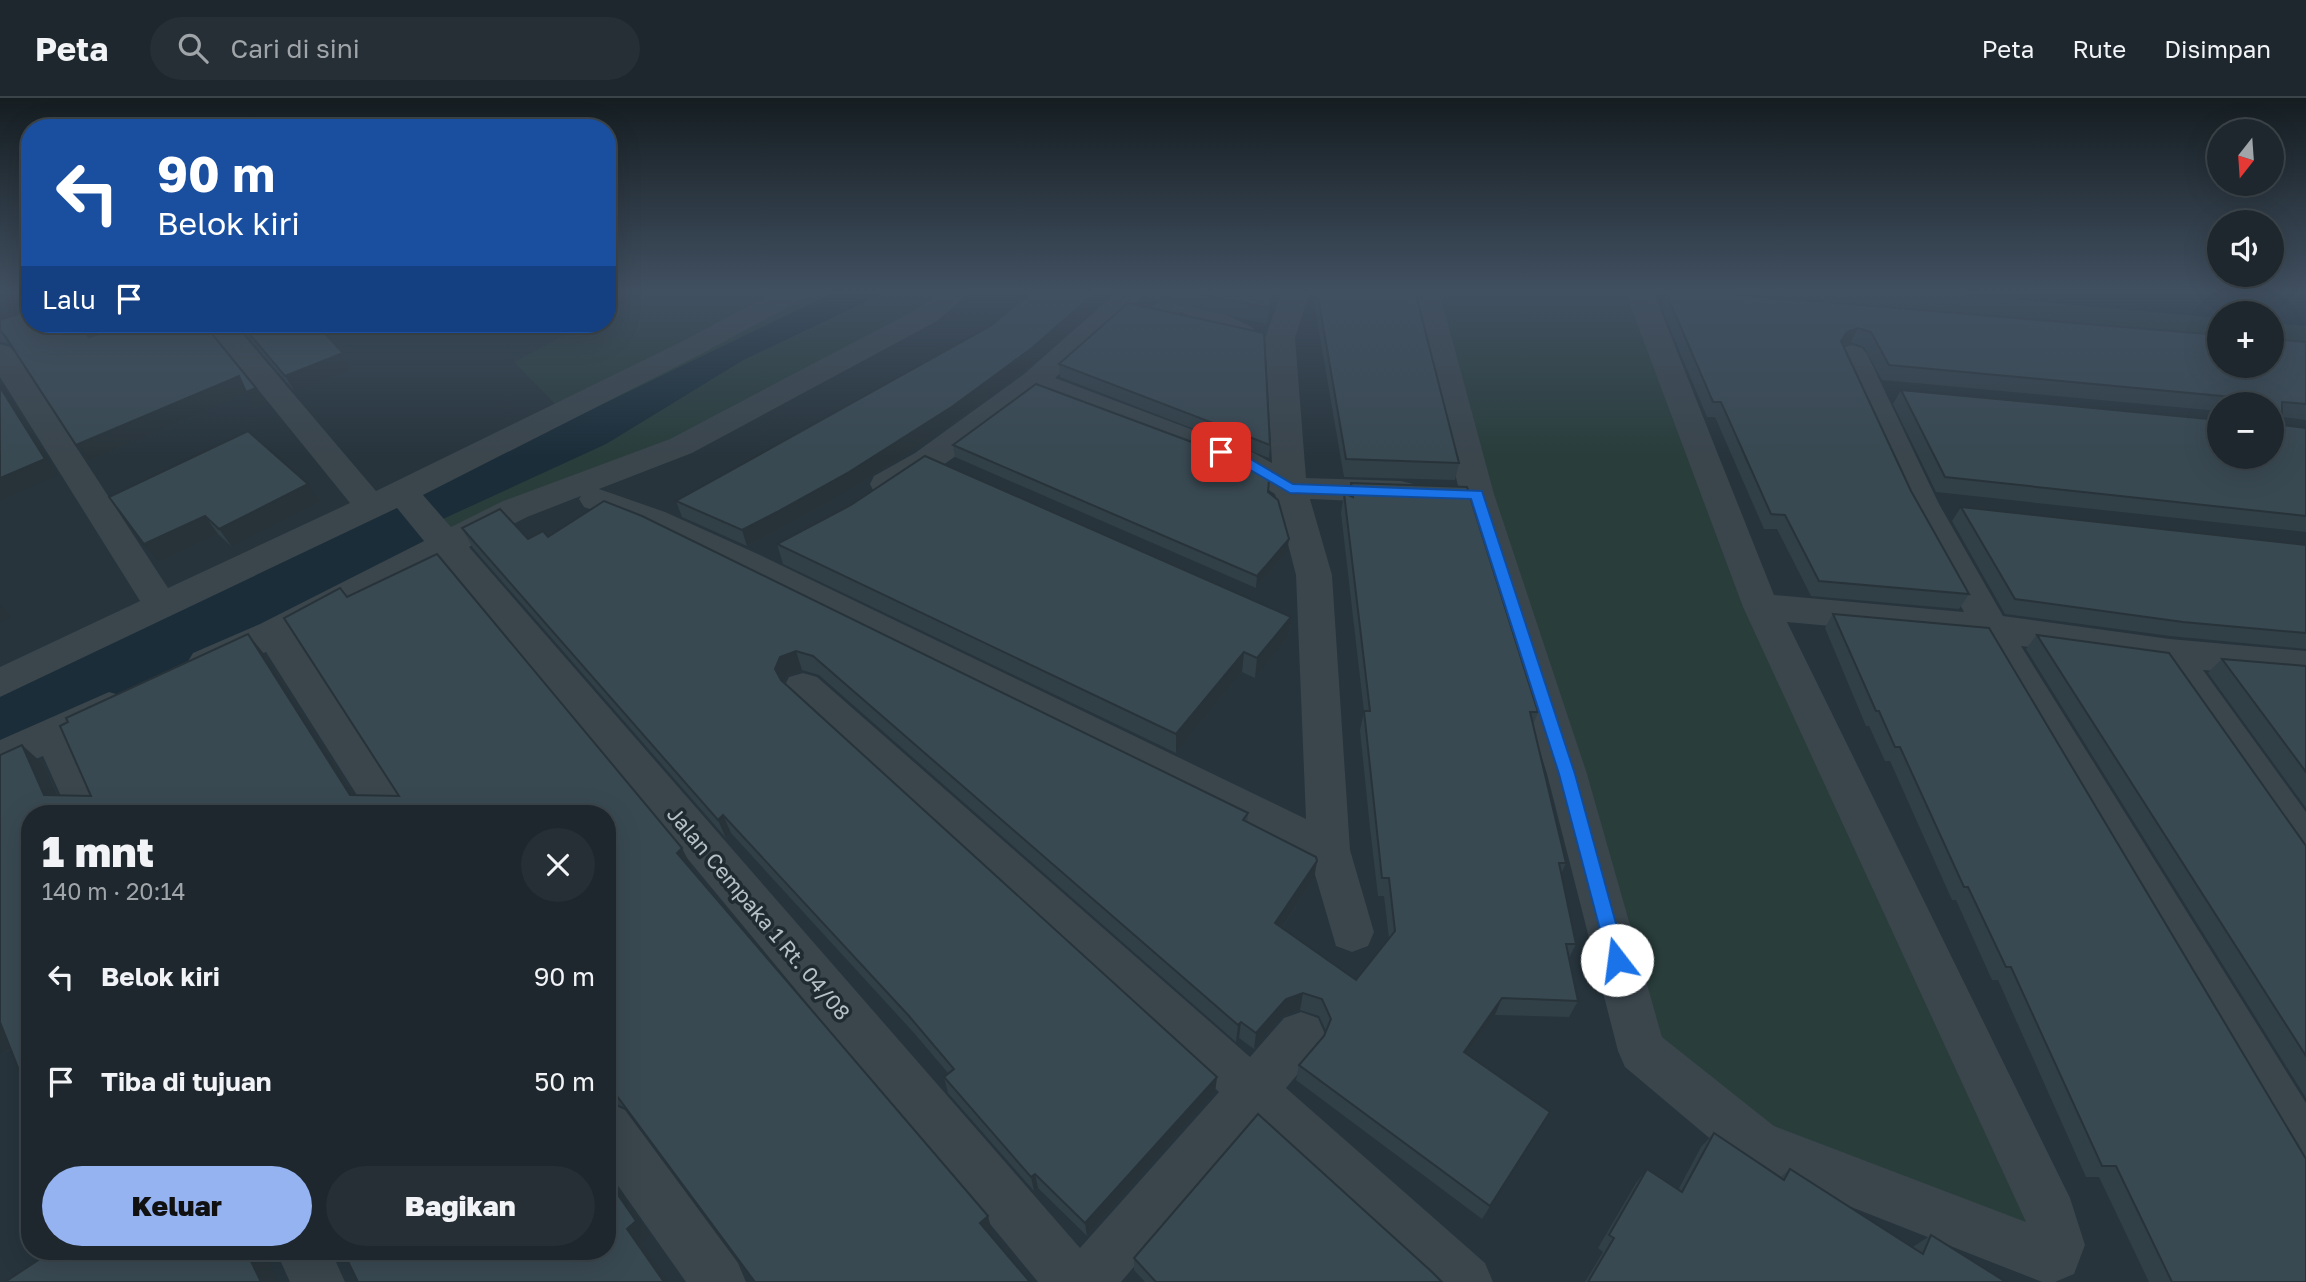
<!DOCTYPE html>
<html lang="id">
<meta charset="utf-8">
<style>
body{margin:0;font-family:"Golos Text",sans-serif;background:#252f35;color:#f1f3f6;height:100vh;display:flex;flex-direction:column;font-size:26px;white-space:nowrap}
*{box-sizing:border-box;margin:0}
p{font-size:23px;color:#a0a5aa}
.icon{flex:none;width:38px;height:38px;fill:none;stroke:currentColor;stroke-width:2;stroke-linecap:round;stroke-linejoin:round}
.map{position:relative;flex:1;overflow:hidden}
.sheet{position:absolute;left:21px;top:707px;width:595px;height:455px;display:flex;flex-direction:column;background:#1d272d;border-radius:28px;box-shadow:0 7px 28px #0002,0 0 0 2px #3b4449}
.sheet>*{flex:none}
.top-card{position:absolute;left:21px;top:21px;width:595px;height:214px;border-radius:28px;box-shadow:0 7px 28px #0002,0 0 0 2px #3b4449;background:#1a4fa0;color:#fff;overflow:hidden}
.needle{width:46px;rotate:197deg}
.fabs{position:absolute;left:2207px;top:21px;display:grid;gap:14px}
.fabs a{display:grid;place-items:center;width:77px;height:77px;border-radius:50%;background:#1d272d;box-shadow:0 7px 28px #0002,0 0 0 2px #3b4449;font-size:35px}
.pin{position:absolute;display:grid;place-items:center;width:60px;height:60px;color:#fff;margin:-30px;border-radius:14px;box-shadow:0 4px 10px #0006}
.me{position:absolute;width:77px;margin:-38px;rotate:345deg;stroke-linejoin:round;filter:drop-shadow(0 0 5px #0008)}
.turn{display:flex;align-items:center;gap:24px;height:147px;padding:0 21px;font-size:32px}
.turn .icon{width:91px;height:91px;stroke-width:2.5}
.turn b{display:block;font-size:49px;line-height:60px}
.then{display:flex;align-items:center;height:66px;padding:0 21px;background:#0003;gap:14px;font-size:26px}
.round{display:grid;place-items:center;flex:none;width:74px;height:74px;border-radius:37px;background:#252f35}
.head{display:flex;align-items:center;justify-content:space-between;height:119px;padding:0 21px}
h1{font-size:42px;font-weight:800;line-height:52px}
.button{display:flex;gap:14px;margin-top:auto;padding:14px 21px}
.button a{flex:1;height:80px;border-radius:42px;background:#95b2f1;color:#111;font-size:28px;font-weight:800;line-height:80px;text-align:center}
.button a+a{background:#252f35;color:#f1f3f6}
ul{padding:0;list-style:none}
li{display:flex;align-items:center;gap:21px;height:105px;padding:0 21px}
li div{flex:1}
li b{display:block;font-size:26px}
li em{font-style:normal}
header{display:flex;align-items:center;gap:42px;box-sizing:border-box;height:98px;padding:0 35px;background:#1d272d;border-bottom:2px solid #3b4449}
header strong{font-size:33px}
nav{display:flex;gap:38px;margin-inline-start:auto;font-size:24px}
.search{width:490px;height:63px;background:#252f35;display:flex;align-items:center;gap:18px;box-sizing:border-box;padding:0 24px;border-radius:38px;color:#a0a5aa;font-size:26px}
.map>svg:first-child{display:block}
.green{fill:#293d3b}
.water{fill:#1b2d39}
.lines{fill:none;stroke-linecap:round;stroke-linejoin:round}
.street{fill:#3a454c;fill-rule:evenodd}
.wall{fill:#313f47}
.shaded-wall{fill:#283339}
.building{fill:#394952;stroke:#283339;stroke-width:2}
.route{fill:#1a73e8;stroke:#114b97;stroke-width:2}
.labels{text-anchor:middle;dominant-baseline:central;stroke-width:7;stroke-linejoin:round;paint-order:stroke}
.street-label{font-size:21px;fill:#b6c0c7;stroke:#1f2a31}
</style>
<header>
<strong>Peta</strong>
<div class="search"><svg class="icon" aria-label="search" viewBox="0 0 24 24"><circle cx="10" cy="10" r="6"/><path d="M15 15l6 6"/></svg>Cari di sini</div>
<nav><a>Peta</a><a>Rute</a><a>Disimpan</a></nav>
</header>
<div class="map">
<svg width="2306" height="1184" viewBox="0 0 2306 1184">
<rect width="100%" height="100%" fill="#27343c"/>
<!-- green -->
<g class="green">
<polygon points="648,193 837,193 606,346 743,262 888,193 958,193 927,217 761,306 515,411 0,585 563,314 514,264 586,226 607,226 607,215"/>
<polygon points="1425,193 1639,193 1761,509 2058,1147 1757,1047 1642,953"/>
<polygon points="1651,193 2306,193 2306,249 2272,246 2272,215 2219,215 2219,241 2049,224"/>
</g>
<!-- water -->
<g class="water">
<polygon points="837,193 888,193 743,262 606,346 432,426 445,446 0,660 0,588 504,354"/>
<polygon points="1918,193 2306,193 2306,228 2272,225 2272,215 2219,215 2219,220"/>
</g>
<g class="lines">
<!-- street -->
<g class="street">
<path d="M 776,193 L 811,193 L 807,199 L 701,256 L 423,397 L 451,429 L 503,403 L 670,341 L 917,211 L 940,193 L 972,193 L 937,223 L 692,355 L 599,391 L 665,414 L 760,457 L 1306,721 L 1296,477 L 1275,396 L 1232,369 L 1037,295 C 1001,322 935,380 895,394 C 887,397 882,396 874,394 L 870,386 L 874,378 L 915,355 L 1023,277 L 1118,193 L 1149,193 L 1055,280 L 1254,355 L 1272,365 L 1265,240 L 1282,193 L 1310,193 L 1295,240 L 1306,380 L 1401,383 L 1413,386 L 1418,394 L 1413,402 L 1401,405 L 1310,401 L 1332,477 L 1350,752 L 1374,834 L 1368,848 L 1352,854 L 1336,848 L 1311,763 L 736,475 L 641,430 L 584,409 L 579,401 L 581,398 L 527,419 L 469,449 L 1080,1150 L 1219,994 L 789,599 L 784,589 L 789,579 L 803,575 L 817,579 L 1250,959 L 1284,920 L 1301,914 L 1318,920 L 1325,936 L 1318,952 L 1286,990 L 1485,1165 L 1493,1184 L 1426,1184 L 1255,1027 L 1121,1184 L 1038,1184 L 441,463 L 296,540 L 413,716 L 369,716 L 266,554 L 206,579 L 193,575 L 187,565 L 193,555 L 260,526 L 424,443 L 397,410 L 0,599 L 0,569 L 140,503 L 0,279 L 0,246 L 10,249 L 15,255 L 168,490 L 350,405 L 205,226 L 234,226 L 376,393 L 681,244 Z"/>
<polygon points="1411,193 1439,193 1494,396 1587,676 1662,939 1774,1028 2026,1124 1743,509 1625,193 1653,193 1774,497 1964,514 1905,406 1837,256 1842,250 1852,247 1862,250 1867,256 1939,406 2003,518 2170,541 2306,553 2306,581 2203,572 2306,714 2306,765 2291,760 2158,567 2021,548 2306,1005 2306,1077 2288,1070 1980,542 1787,524 2070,1100 2085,1147 2074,1176 2055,1184 2042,1184 1739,1065 1625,969 1618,953 1547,676 1460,396"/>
<path d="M 1181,195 L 1252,229 L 1256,235 L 1252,241 C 1228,247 1202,225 1181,214 L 1158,225 L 1148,222 L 1144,216 L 1148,210 Z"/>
<polygon points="109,594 123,598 128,609 123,620 75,642 111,716 69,716 43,658 0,676 0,642"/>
<polygon points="607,1004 625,1012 738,1165 746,1184 686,1184 607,1072"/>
<polygon points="276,1153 331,1153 345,1184 290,1184"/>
</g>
</g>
<!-- wall -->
<g class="wall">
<polygon points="1147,193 1279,193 1267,226 1147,200"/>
<polygon points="1312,193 1416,193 1459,365 1455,382 1344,379"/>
<polygon points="1667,193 1691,193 2306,244 2306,322 2282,319 2282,327 2306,330 2306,434 1936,394 1893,306 1901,292 2219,359 2272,306 2219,306 2219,313 1882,282 1864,249 1851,244 1844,247 1911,393 1969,496 1959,511 1811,498 1777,431 1764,431 1715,319 1707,319 1664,216 1663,205"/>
<polygon points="0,222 82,226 90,238 256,290 266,305 256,309 247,295 89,363 76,347 10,246 0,244"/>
<polygon points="237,226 316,226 352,271 295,294"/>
<polygon points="537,226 577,226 557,236"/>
<polygon points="1033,266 955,324 853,390 782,430 747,448 682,419 676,403"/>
<polygon points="1059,266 1270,347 1269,360 1060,279"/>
<polygon points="953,347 1268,394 1287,454 1256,490 955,359"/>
<polygon points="1351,385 1538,614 1533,627 1566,765 1561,776 1576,846 1569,860 1578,903 1569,919 1495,917 1467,956 1550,1014 1482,1121 1296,982 1299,967 1324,938 1326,933 1319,918 1300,912 1283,918 1254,951 1239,940 1236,944 819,577 802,572 787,578 784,585 1217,979 1215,994 1087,1138 1038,1090 1034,1093 948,995 944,979 948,975 914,935 731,735 726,740 473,450 462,430 528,441 548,439 1248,715 1247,724 1314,781 1282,830 1356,882 1389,840 1384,798 1378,798 1370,730 1360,632 1364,614 1341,415 1344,395 1349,397"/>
<polygon points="109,399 320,404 232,449 218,436 159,464"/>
<polygon points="1961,409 2306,447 2306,551 2170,538 2005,516 1952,423"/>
<polygon points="777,446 1291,519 1288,539 1255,580 1242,574 1176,655 783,466"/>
<polygon points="347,499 692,770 691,771 992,1133 989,1136 626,1010 607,1002 607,716 30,716 11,951 0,957 22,647 44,667 58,697 91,698 265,557 354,697 399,698"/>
<polygon points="1833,516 2306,1184 2149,1184 2099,1079 2086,1079 1998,882 1992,882 1956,802 1952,802 1890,663 1885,663 1869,628 1866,628 1825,530"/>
<polygon points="2037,537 2306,748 2306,1000 2026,551"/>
<polygon points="2222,561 2306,568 2306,710 2208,575"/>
<polygon points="1714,1035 1781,1079 1790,1071 1913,1149 1931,1137 2006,1184 1585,1184 1603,1154 1598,1150 1636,1085 1647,1071 1678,1092 1701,1049"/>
<polygon points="1134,1160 1442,1184 1145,1184 1134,1172"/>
</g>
<!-- shaded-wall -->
<g class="shaded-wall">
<polygon points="607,193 638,193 607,209"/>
<polygon points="1097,193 1115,193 1033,266 955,324 853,390 782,430 747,448 742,432"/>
<polygon points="1275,193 1279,193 1267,226 1269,210"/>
<polygon points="552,226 577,226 557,236"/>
<polygon points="1858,230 1851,244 1840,248 1841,243 1847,234"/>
<polygon points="343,255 352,271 295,294 285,278"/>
<polygon points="239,278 256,290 266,305 256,309 247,295 89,363 76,347"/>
<polygon points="0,284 58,377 0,402"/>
<polygon points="308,386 320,404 232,449 219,431"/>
<polygon points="205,418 218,436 159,464 144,446"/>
<polygon points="1289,441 1287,454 1256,490 1257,478"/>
<polygon points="0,506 11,519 0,525"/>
<polygon points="1291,519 1288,539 1255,580 1257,560"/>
<polygon points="248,536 265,557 366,716 350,697"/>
<polygon points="796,553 802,572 787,578 782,590 775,571 780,559"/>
<polygon points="1244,554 1242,574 1176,655 1176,636"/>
<polygon points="22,647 44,667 66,716 44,697"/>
<polygon points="723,717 731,735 726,740 718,722"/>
<polygon points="682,750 692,770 687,774 677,755"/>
<polygon points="1317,763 1314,781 1273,843 1275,825"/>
<polygon points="1303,895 1300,912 1283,918 1254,951 1256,935 1286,901"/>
<polygon points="1502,900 1495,917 1457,970 1464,954"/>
<polygon points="0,924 27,941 0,957"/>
<polygon points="1241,924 1239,940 1236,944 1238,927"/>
<polygon points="1217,979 1215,994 1087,1138 1085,1125"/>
<polygon points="1035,1076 1038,1090 1034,1093 1031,1079"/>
<polygon points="607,1077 650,1137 641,1145 668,1184 664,1184 627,1131 607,1081"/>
<polygon points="988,1118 992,1133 985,1140 980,1125"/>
<polygon points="246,1153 263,1153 278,1184 261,1184"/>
</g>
<!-- building -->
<g class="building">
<polygon points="1032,193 1097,193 1032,250 953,308 849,374 777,414 742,432 676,403 992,227"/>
<polygon points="1186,193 1275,193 1269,210"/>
<polygon points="1317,193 1415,193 1459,365 1346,361"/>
<polygon points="1668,193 1691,193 2219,237 2219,268 2272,268 2272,241 2306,244 2306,306 2282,304 2282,327 2306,330 2306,418 1945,379 1901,292 2219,322 2219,359 2272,359 2272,306 2233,306 2232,299 1889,267 1871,234 1858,230 1847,234 1841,243 1911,393 1969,496 1819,483 1785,417 1771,416 1721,304 1713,304 1669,202"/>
<polygon points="1128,205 1264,235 1270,347 1059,266"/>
<polygon points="30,212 30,226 80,226 89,239 128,226 204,226 256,290 246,294 239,278 76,347 5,238 0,233 0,222"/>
<polygon points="241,226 316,226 343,255 285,278"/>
<polygon points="1036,286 1232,359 1269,382 1268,394 1278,402 1289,441 1257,478 953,347"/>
<polygon points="0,289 45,361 0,380"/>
<polygon points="248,333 308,386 219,431 205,418 144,446 109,399"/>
<polygon points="925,358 1291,519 1257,560 1244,554 1176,636 777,446 851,407"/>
<polygon points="1351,385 1467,389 1538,614 1530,614 1566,765 1559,765 1576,846 1566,846 1578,903 1502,900 1464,954 1550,1014 1490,1108 1299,967 1324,938 1331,921 1322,901 1303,895 1286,901 1256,935 1241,924 1238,927 813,558 796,553 780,559 775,571 781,582 1217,979 1085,1125 1035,1076 1031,1079 944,979 954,971 909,918 723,717 718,722 462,430 500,411 528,441 543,433 548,439 604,403 642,418 1248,715 1243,722 1316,759 1317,763 1275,825 1356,882 1395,833 1389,780 1382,780 1364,613 1370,613 1344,395 1353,399"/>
<polygon points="1961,409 2306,447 2306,535 2183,524 2015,501"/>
<polygon points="437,456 682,750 677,755 988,1118 980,1125 1030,1184 755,1184 614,994 607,991 607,716 30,716 30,1000 0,924 0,657 22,647 44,697 91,698 60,628 68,624 66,620 248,536 350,697 399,698 284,520 340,490 347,499"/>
<polygon points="1833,516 1989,530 2306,1061 2306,1184 2172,1184 2116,1068 2102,1068 2011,869 2006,869 1968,789 1964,789 1900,649 1895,649 1879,613 1876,613"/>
<polygon points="2037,537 2169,555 2306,748 2306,958"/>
<polygon points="2222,561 2306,568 2306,674"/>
<polygon points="30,1008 30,1020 26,1010"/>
<polygon points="1258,1016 1432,1174 1442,1184 1156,1184 1134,1160"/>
<polygon points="1714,1035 1784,1082 1790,1071 1923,1156 1931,1137 2006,1184 1588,1184 1614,1140 1609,1137 1647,1071 1682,1094"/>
<polygon points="607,1081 636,1123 627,1131 664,1184 358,1184 343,1153 607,1153"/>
<polygon points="52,1153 246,1153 261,1184 5,1184"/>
</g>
<!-- sky -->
<linearGradient id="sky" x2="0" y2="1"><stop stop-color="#151d21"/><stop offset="0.54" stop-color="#415061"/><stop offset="1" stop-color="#415061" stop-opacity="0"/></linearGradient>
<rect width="2306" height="359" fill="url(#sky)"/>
<!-- route -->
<polygon class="route" points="1221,350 1247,359 1293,386 1482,393 1575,676 1626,862 1624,868 1617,870 1610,868 1608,862 1559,676 1471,401 1290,395 1238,365 1216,357 1215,354"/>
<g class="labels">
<!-- street labels -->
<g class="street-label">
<text transform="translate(759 815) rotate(50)">Jalan Cempaka 1 Rt. 04/08</text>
</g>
</g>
</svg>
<div class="fabs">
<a><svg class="needle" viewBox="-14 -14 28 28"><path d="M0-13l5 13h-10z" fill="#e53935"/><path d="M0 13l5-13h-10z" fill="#a0a5aa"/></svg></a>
<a><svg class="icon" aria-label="sound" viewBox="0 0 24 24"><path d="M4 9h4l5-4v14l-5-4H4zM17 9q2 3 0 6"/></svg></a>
<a>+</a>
<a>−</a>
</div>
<div class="pin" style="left:1221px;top:354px;background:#d93025"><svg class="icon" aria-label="arrive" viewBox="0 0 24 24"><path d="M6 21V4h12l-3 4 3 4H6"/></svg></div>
<svg class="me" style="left:1617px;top:862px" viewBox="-20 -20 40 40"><circle r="19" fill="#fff"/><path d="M0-13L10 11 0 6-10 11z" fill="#1a73e8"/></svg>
<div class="top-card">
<div class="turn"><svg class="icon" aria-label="left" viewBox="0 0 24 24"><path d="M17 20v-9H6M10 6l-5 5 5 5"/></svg><div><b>90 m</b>Belok kiri</div></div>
<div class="then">Lalu<svg class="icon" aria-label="arrive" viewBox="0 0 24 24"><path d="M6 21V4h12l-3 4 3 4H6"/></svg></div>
</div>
<section class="sheet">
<div class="head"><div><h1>1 mnt</h1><p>140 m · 20:14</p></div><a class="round"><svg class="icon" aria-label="close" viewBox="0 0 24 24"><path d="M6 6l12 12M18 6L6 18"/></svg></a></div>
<ul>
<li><svg class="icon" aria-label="left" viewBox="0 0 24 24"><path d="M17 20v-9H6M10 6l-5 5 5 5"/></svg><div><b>Belok kiri</b></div><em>90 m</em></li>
<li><svg class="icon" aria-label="arrive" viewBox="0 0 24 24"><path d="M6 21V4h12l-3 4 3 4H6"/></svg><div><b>Tiba di tujuan</b></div><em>50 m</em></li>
</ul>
<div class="button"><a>Keluar</a><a>Bagikan</a></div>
</section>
</div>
